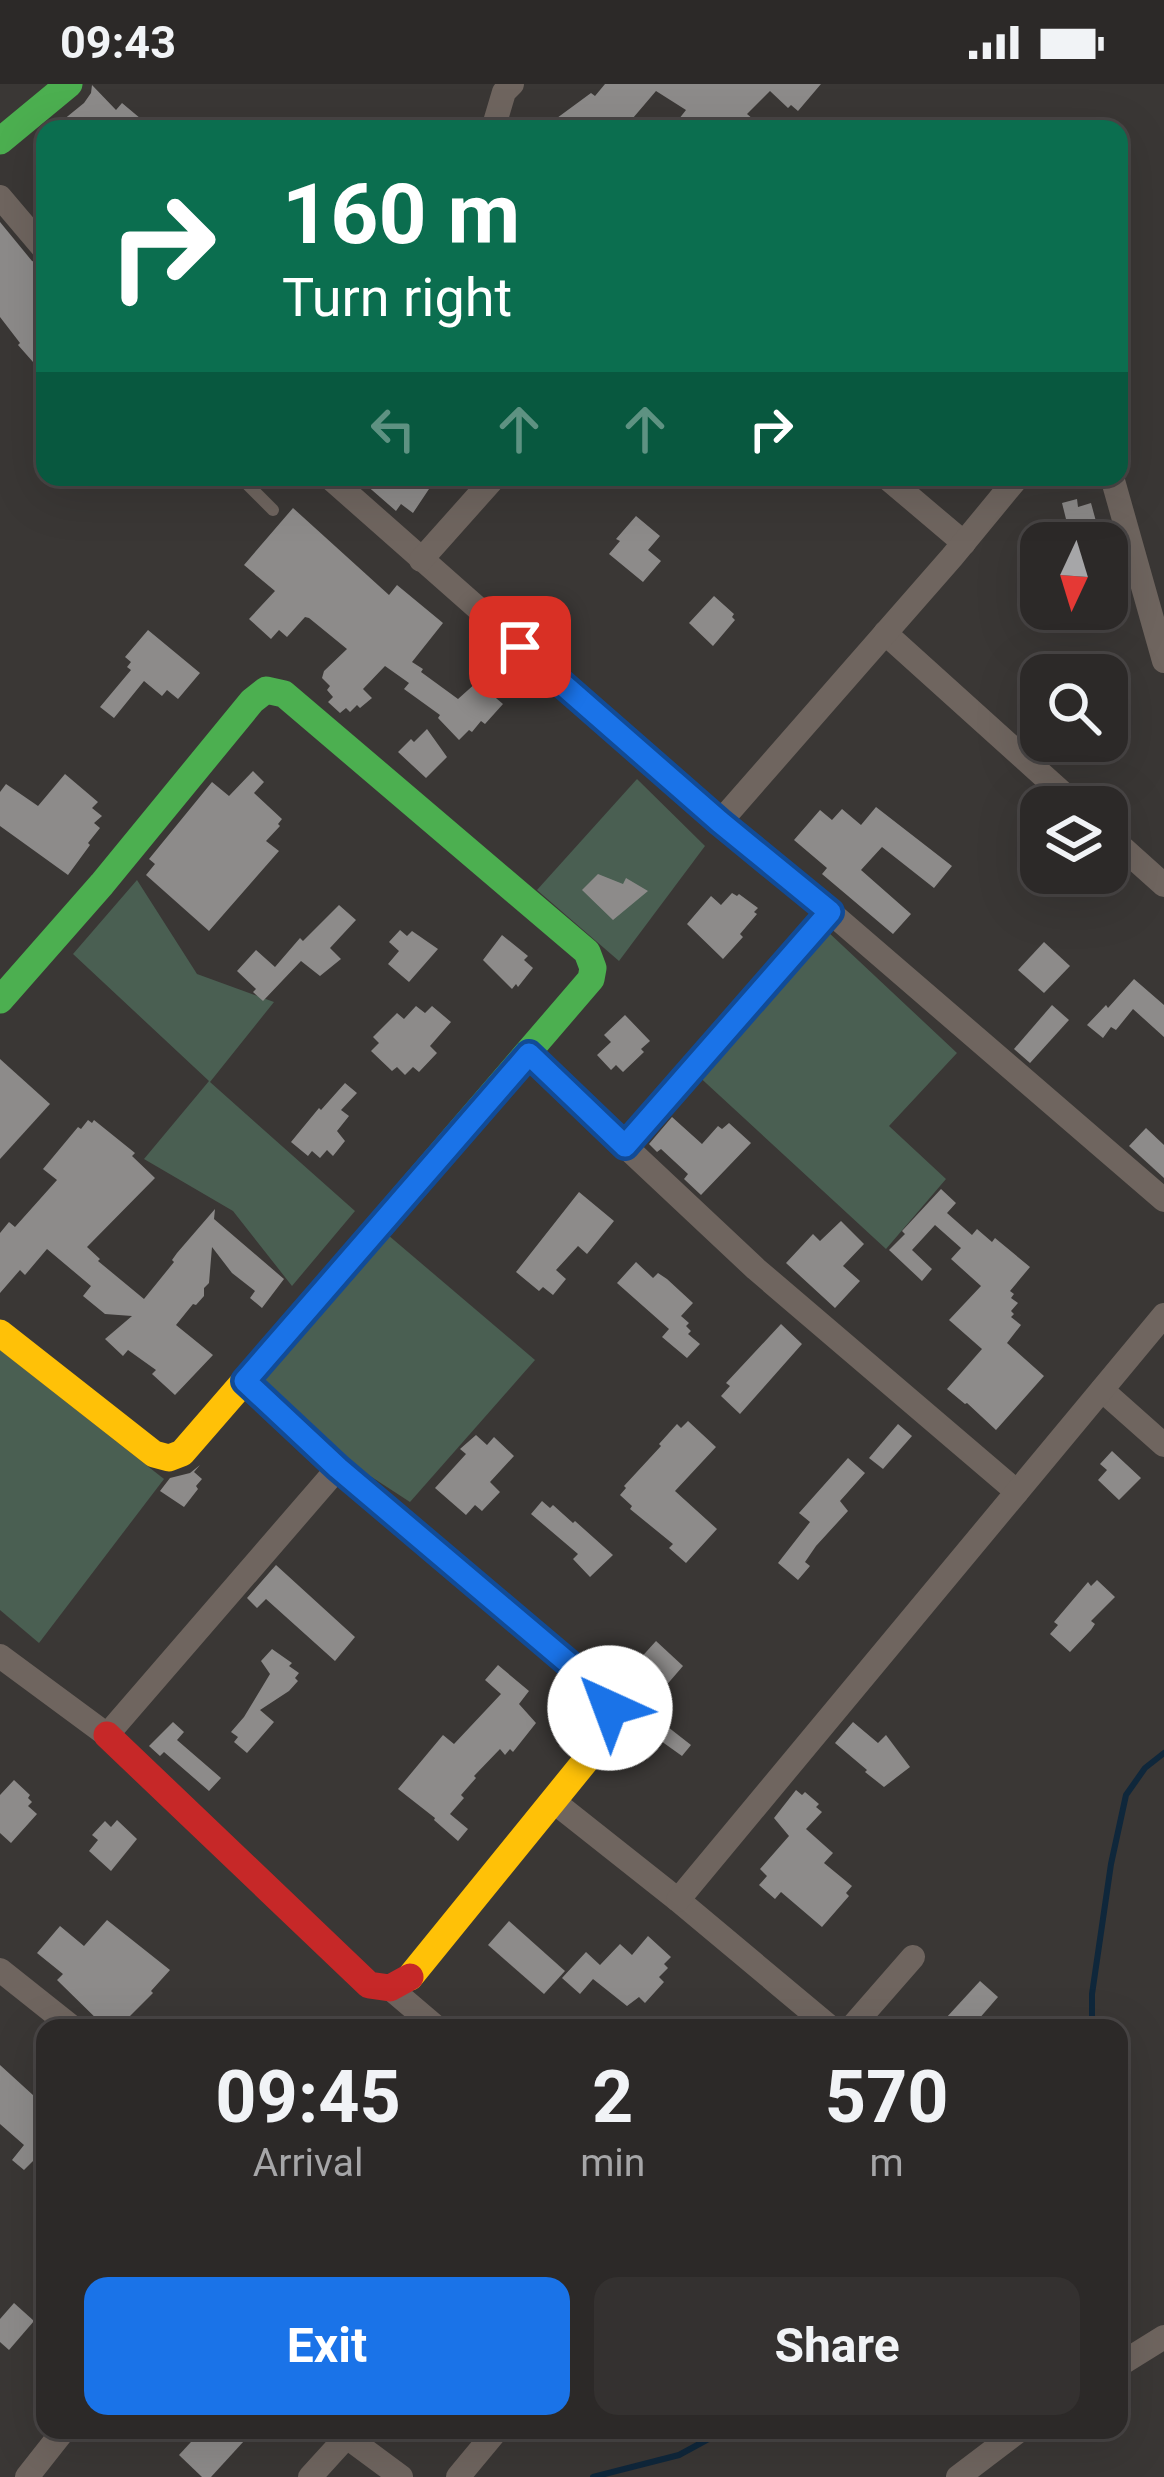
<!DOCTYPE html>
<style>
body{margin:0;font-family:Roboto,sans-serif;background:#343130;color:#f1f3f6;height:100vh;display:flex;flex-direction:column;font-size:45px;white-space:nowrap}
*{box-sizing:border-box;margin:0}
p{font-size:39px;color:#a6a6a8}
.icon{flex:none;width:66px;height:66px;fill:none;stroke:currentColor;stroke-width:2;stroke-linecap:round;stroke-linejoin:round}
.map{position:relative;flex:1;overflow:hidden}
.side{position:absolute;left:36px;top:1935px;width:1092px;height:420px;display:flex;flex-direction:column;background:#2c2928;border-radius:24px;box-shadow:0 12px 48px #0002,0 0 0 3px #484545}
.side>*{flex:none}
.guide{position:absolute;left:36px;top:36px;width:1092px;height:366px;border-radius:24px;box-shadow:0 12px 48px #0002,0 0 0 3px #484545;background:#0b6e4f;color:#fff;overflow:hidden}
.needle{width:78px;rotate:184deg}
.controls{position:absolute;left:1020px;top:438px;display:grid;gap:24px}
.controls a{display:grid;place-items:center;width:108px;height:108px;border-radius:24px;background:#2c2928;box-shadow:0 12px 48px #0002,0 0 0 3px #484545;font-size:60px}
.pin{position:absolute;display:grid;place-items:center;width:102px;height:102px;color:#fff;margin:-51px;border-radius:24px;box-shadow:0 6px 18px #0006}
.me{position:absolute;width:132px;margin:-66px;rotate:317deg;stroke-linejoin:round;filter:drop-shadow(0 0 9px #0008)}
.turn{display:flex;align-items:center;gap:42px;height:252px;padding:0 48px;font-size:54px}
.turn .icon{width:156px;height:156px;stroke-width:2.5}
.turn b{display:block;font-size:84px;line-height:102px}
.lanes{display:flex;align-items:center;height:114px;padding:0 48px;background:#0003;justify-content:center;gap:60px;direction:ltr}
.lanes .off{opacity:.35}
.eta{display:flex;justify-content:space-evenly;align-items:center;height:204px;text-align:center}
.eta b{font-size:72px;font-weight:700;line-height:84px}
.button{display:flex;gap:24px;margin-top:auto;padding:24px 48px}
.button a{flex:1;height:138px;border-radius:24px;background:#1a73e8;color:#fff;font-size:48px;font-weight:700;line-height:138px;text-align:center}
.button a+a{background:#343130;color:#f1f3f6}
.status{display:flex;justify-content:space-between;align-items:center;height:84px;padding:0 60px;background:#2c2928;direction:ltr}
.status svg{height:33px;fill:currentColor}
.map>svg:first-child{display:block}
.green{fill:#4a5f52}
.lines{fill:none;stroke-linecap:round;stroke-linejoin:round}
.stream{stroke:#0f273b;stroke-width:6}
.building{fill:#8d8b8a}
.lane{stroke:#6f655f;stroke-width:12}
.street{stroke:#6f655f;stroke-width:24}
.fast{stroke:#4caf50;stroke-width:27}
.slow{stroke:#ffc107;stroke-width:27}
.jam{stroke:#c62828;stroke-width:27}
.route-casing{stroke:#114b97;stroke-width:30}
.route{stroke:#1a73e8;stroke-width:21}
</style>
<div class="status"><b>09:43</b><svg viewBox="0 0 49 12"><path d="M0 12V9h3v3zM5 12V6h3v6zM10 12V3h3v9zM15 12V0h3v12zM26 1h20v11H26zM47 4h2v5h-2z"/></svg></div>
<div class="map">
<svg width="1164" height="2393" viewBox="0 0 1164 2393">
<rect width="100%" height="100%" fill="#3a3735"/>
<!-- green -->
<g class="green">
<polygon points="637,695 705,762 619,877 537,806"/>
<polygon points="137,796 197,890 274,918 210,998 355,1127 292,1202 233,1127 144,1075 209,997 73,870"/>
<polygon points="827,847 957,969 889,1042 946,1095 886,1165 694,988"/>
<polygon points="388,1151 535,1276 410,1418 327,1364 257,1295"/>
<polygon points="0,1266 164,1395 39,1559 0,1526"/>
</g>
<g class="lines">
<!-- stream -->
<g class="stream">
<polyline points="1092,1944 1092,1910 1111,1780 1126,1711 1145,1684 1164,1669"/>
<polyline points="593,2393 679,2371 725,2346"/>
</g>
</g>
<!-- building -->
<g class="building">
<polygon points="605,0 821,0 798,27 791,21 788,24 770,7 747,30 765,45 671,45 686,26 656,7 633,34 647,45 542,45 591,9 595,12"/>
<polygon points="92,1 116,26 122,19 153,45 52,45 84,19 91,9"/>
<polygon points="0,138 32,177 45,182 45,210 38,215 45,224 45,267 33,278 18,261 20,259 0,233"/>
<polygon points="357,393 437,393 413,429 401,420 396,427"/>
<polygon points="1077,415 1078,423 1091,419 1097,441 1084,445 1087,459 1072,459 1062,419"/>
<polygon points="293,424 389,511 397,501 443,539 412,578 423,585 421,588 458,615 477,598 503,620 485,640 481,637 472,648 469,646 459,656 438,634 440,631 404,605 409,599 385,582 363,605 372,614 360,624 357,621 350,628 346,624 340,629 328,618 333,613 327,606 330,602 322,594 324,587 347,565 309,534 305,533 287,553 279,546 271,555 249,535 275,507 244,481"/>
<polygon points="636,432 660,452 648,466 661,477 643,498 609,470 620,457 616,455"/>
<polygon points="714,512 734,530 732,533 735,536 713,562 689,539"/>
<polygon points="148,546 200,589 178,615 167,606 162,612 144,597 114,634 100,623 131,586 127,583 131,578 125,573"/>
<polygon points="427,645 447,673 426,694 398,668 411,655 414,658"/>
<polygon points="253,687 264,698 254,709 282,735 278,740 280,742 266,757 279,767 209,847 146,791 155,780 149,775 212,698 229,712"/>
<polygon points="65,690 98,718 92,724 102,732 94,739 100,744 88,759 90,761 68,791 0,742 0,708 6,700 38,722"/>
<polygon points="876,723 952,782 934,804 882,763 861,786 911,830 893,850 822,790 827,784 794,756 820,726 832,736 842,725 861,741"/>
<polygon points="598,790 623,800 626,794 648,807 613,836 582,806"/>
<polygon points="732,809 737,812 739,810 758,824 754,828 757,830 740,850 743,853 723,875 687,840 711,812 721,821"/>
<polygon points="339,821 356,836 330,864 341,875 320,892 301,877 263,917 253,908 256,905 237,887 256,866 275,883 300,854 303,857"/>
<polygon points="400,846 407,852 412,847 438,865 409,898 388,880 399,867 389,858"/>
<polygon points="502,851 528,872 524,876 533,884 518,903 516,900 512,905 483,876"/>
<polygon points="1044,858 1070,882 1044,909 1018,886"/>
<polygon points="1134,895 1164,921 1164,953 1133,925 1116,946 1111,943 1103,954 1087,941 1106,921 1108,924"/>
<polygon points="1052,921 1069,936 1030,979 1014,965"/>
<polygon points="416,922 425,929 432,922 451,938 430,962 437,969 419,988 413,983 405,991 397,983 392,987 371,967 379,959 373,953 397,929 404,935"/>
<polygon points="625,931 650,957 641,965 644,968 623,988 616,981 611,986 597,971 611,958 604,951"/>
<polygon points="0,975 50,1020 0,1075"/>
<polygon points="345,999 357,1009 341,1026 349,1032 337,1047 345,1057 333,1072 327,1066 320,1074 312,1067 308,1072 291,1058 319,1024 321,1026"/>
<polygon points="672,1033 702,1060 718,1042 722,1045 729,1039 751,1059 701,1111 684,1095 688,1090 661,1065 657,1068 649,1060"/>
<polygon points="88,1036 92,1039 94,1036 135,1069 132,1072 155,1094 87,1163 100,1175 98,1177 144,1215 174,1178 172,1176 177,1169 215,1125 214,1135 284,1195 262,1224 250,1214 255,1207 232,1189 212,1163 209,1199 204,1204 204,1212 196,1221 193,1220 176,1241 213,1271 175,1311 152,1290 156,1286 128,1266 123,1272 105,1255 132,1232 105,1230 83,1212 91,1202 47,1165 25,1191 20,1186 0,1209 0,1149 9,1138 15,1143 57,1096 43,1085 78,1043 81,1045"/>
<polygon points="1146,1044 1164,1061 1164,1094 1129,1062"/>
<polygon points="941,1105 956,1119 947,1129 972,1151 977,1145 992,1158 995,1154 1030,1183 1010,1207 1014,1210 1011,1214 1018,1219 1011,1227 1014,1230 1011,1233 1021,1241 1007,1259 1044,1292 996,1346 967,1319 965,1320 947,1305 982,1265 949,1236 981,1202 951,1175 961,1164 935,1141 912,1166 932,1185 922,1197 889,1166 905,1150 902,1147"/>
<polygon points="579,1108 614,1137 587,1170 578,1162 556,1186 566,1195 553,1211 543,1203 539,1207 516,1188"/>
<polygon points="841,1137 864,1160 843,1182 860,1197 835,1224 786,1179 813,1150 820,1157"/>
<polygon points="636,1178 653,1194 658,1189 667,1195 693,1219 681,1232 689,1239 686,1242 691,1247 688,1250 700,1260 687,1274 662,1253 669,1245 617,1199"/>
<polygon points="781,1240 802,1260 740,1330 721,1312 730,1302 726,1299"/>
<polygon points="688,1337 716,1363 675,1407 717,1445 686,1479 669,1464 673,1460 630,1425 632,1422 620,1411 626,1404 624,1402 661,1362 659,1360 677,1340 681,1344"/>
<polygon points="898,1340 912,1352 883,1385 869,1374"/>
<polygon points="476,1351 487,1361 494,1353 514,1372 490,1398 500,1408 482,1427 475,1421 466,1431 435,1404 466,1370 460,1365"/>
<polygon points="1112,1367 1141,1394 1119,1416 1098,1396 1107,1386 1100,1380"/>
<polygon points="848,1374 865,1389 840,1417 848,1427 816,1462 805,1478 810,1482 798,1496 778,1479 810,1438 799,1429"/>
<polygon points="200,1381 194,1388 202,1395 196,1402 198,1405 184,1423 160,1407 170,1394 190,1389"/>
<polygon points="542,1417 550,1424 553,1421 573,1439 575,1437 613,1471 590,1493 573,1475 578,1470 531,1430"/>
<polygon points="276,1481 355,1553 335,1577 266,1515 257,1524 247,1514"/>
<polygon points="1097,1496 1115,1513 1091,1537 1095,1540 1091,1546 1070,1568 1050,1550 1058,1541 1054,1538 1088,1498 1091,1502"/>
<polygon points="656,1557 683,1582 645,1626 626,1609 619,1598"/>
<polygon points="272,1565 292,1579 289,1582 299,1589 295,1594 298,1597 289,1607 260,1626 274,1638 247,1669 234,1658 238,1653 231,1648 244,1633 270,1590 261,1577"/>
<polygon points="498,1581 529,1607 519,1620 536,1639 513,1668 510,1665 505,1671 500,1665 474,1692 476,1694 461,1711 464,1714 450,1730 468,1745 458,1757 434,1736 435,1734 398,1705 443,1651 454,1660 501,1610 485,1596"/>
<polygon points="650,1629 691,1661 682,1672 640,1642"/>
<polygon points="173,1638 184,1648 177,1656 221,1694 209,1707 164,1668 160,1672 149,1662"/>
<polygon points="853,1638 878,1659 886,1651 910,1683 884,1703 865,1688 867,1686 835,1659"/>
<polygon points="14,1696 30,1711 28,1714 32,1718 28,1722 37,1730 11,1759 0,1749 0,1711"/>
<polygon points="796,1706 802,1711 805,1708 819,1720 816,1723 822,1728 806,1745 833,1769 824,1779 852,1802 846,1809 849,1812 822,1843 781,1808 775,1815 759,1801 767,1792 760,1785 789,1752 774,1734"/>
<polygon points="117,1736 137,1755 111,1787 89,1767 98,1756 92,1751 105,1737 111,1743"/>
<polygon points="107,1836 170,1886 151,1907 153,1909 125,1937 122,1935 113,1944 106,1944 57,1896 63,1890 37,1869 60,1842 84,1862"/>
<polygon points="509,1837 565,1887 544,1910 488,1861"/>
<polygon points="648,1852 671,1873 664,1880 668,1884 659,1893 664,1898 645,1919 639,1913 627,1922 593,1895 580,1910 562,1894 586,1868 600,1881 620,1860 632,1871"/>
<polygon points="980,1897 998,1913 971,1944 958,1944 946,1934"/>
<polygon points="0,1981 45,2022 45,2065 24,2086 12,2076 24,2061 0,2040"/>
<polygon points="14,2219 34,2237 9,2266 0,2258 0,2235"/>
<polygon points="202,2346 232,2346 244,2357 211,2393 202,2393 179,2371"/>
</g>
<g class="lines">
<!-- lane -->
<polyline class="lane" points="240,393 273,426"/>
<!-- street -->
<g class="street">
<polyline points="493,45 504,8 512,0"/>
<polyline points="0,113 45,166"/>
<polyline points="329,393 720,738 830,828 625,1062 529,970"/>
<polyline points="886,393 964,459"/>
<polyline points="1112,393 1164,577"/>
<polyline points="421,476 495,393"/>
<polyline points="885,549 1078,723"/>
<polyline points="720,738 952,473 1018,393"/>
<polyline points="1107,750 1164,801"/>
<polyline points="830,828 1164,1116"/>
<polyline points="625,1062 756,1185 1017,1408"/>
<polyline points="1102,1306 1164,1361"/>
<polyline points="0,1572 107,1651 338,1384 245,1297"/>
<polyline points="553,1717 678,1816 831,1944"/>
<polyline points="678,1816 1164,1231"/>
<polyline points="0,1886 73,1944"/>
<polyline points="390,1904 437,1944"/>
<polyline points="851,1944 913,1873"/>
<polyline points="1119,2281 1164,2253"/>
<polyline points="343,2350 401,2393"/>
<polyline points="27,2393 64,2346"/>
<polyline points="310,2393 341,2359 343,2350 340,2346"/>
<polyline points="458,2393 497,2346"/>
<polyline points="958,2393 1020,2346"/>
</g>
<!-- fast -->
<g class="fast">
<polyline points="0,57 69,0"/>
<polyline points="0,916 102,800 252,617 266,606 284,610 587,868 593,884 591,895 340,1187"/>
</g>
<!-- slow -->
<g class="slow">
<polyline points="0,1249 154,1370 169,1374 182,1369 340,1187"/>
<polyline points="338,1384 599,1605 610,1624 609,1648 410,1893"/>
</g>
<!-- jam -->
<polyline class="jam" points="107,1651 369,1901 390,1904 410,1893"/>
</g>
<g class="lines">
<defs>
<polyline id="route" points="520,563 720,738 830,828 625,1062 529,970 245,1297 338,1384 599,1605 610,1624"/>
</defs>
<!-- route casing -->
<use href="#route" class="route-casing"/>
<!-- route -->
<use href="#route" class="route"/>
</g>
</svg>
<div class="controls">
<a><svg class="needle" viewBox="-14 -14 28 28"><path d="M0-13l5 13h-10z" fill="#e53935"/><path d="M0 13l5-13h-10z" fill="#a6a6a8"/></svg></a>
<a><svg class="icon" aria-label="search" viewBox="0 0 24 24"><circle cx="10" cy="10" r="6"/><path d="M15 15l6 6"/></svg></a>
<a><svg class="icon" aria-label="layers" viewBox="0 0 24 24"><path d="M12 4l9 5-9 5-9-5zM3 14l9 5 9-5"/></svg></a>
</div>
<div class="pin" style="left:520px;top:563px;background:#d93025"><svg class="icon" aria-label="arrive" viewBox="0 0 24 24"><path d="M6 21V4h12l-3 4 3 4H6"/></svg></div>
<svg class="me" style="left:610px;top:1624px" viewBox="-20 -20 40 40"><circle r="19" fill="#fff"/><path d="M0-13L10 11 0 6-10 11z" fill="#1a73e8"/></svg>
<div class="guide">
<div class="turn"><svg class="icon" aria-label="right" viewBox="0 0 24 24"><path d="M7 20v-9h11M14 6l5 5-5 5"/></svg><div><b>160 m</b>Turn right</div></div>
<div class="lanes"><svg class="icon off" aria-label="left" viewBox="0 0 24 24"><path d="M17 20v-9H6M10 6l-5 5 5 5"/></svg><svg class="icon off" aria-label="ahead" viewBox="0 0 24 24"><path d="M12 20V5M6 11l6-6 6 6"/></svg><svg class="icon off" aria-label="ahead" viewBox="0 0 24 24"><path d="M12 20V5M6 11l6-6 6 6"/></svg><svg class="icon" aria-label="right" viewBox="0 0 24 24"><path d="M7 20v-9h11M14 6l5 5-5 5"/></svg></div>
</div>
<section class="side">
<div class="eta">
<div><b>09:45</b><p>Arrival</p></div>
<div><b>2</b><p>min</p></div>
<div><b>570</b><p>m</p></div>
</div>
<div class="button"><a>Exit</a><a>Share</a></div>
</section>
</div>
